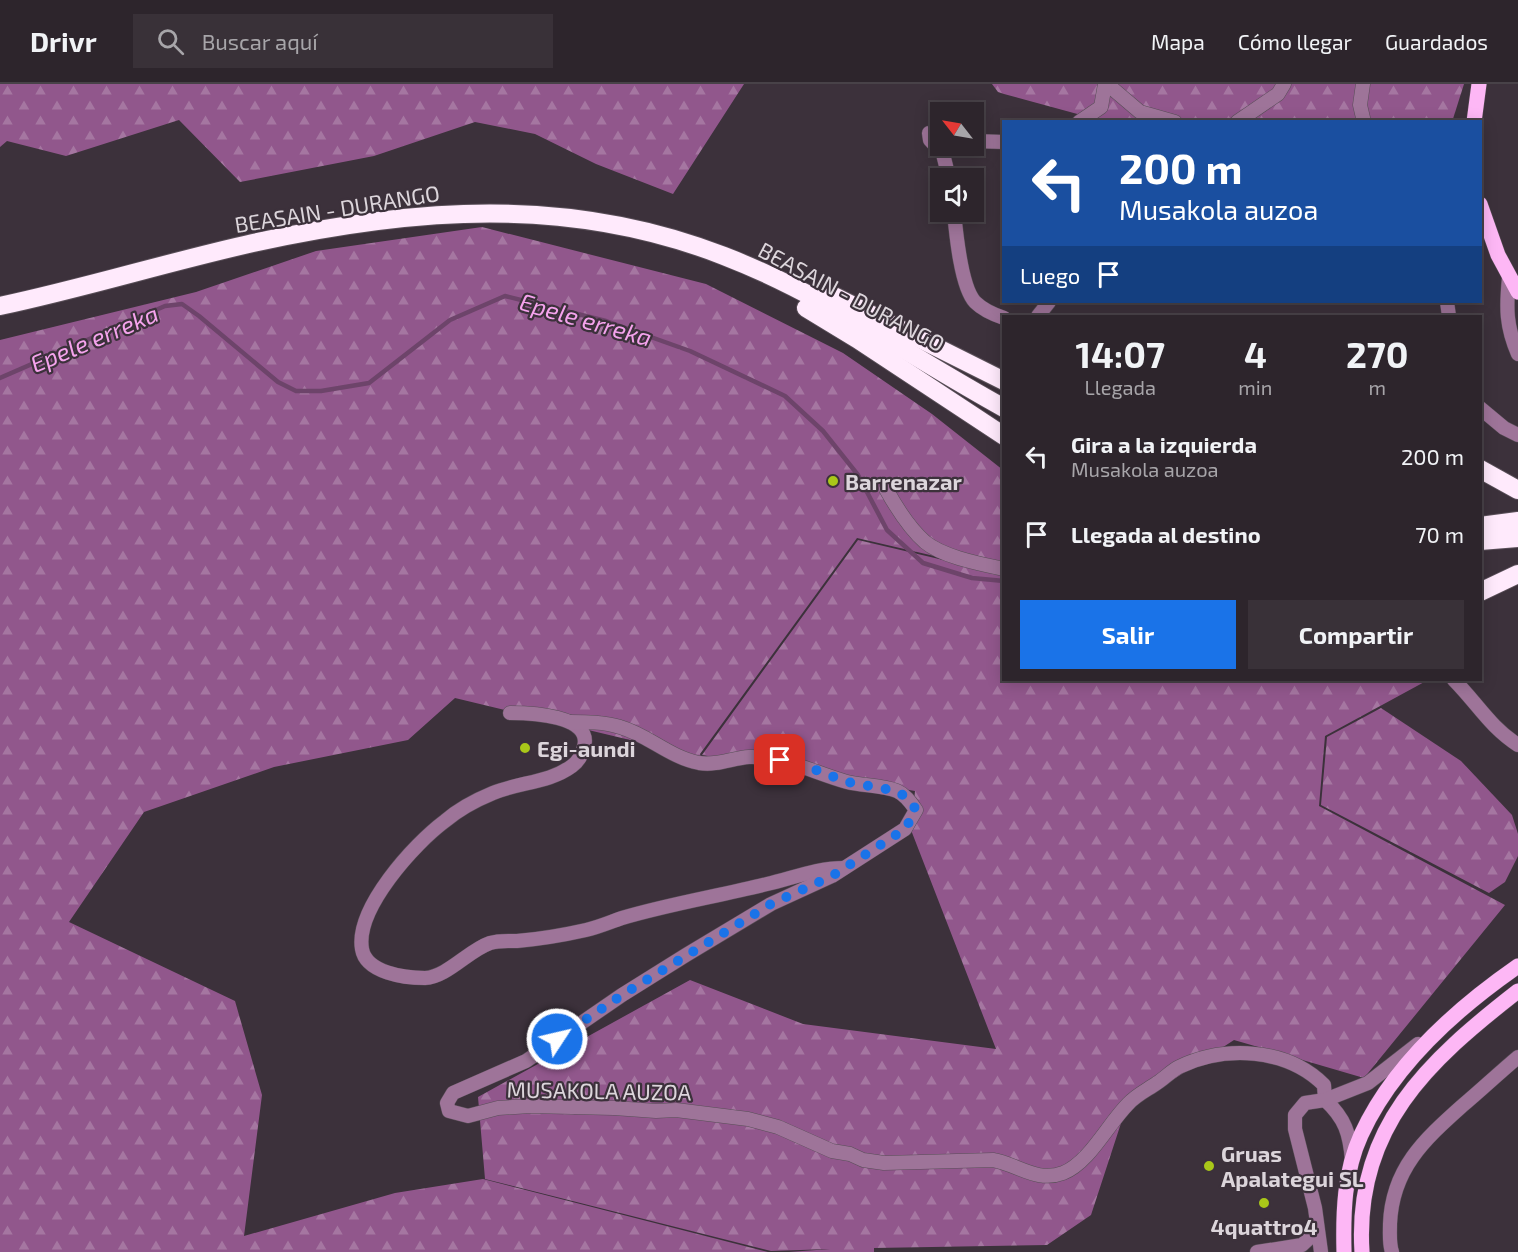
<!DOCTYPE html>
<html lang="es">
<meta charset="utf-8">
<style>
body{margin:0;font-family:"Exo 2",sans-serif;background:#393138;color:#f1f3f6;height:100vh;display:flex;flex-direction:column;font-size:22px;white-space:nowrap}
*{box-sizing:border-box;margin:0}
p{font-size:20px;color:#a7a5a9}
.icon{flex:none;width:33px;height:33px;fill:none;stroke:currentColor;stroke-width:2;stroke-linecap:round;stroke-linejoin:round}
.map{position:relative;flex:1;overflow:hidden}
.details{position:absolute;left:1002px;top:231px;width:480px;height:366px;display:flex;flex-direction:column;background:#2d252c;border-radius:0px;box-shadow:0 3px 15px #0003,0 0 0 2px #484248}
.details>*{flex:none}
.hud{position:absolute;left:1002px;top:36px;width:480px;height:183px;border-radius:0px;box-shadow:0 3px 15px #0003,0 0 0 2px #484248;background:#1a4fa0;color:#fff;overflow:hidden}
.needle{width:39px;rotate:301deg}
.controls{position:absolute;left:930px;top:18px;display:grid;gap:12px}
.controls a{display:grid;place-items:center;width:54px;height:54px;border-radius:0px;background:#2d252c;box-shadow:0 3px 15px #0003,0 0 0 2px #484248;font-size:30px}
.pin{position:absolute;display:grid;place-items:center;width:51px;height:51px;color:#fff;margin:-26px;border-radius:12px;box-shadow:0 3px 9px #0006}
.me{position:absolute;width:66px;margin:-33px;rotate:55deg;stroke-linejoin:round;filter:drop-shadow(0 0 4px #0008)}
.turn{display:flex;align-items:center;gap:21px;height:126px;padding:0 18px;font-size:27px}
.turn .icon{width:78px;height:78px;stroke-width:2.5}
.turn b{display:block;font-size:42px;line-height:51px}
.then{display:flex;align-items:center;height:57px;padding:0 18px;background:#0003;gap:12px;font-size:22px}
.eta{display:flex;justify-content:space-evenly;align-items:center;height:102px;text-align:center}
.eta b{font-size:36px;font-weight:700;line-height:42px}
.primary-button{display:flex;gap:12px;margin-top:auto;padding:12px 18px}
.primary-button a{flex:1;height:69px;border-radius:0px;background:#1a73e8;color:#fff;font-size:24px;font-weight:700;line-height:69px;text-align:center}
.primary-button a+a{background:#393138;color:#f1f3f6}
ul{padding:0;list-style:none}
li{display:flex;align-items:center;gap:18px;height:78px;padding:0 18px}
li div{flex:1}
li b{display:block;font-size:22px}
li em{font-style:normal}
header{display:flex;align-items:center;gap:36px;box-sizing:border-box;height:84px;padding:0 30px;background:#2d252c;border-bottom:2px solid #484248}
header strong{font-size:28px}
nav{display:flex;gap:33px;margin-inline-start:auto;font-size:21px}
.search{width:420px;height:54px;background:#393138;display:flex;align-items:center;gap:15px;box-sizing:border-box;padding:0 21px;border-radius:0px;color:#a7a5a9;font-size:22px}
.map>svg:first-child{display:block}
.forest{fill:url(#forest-firs)}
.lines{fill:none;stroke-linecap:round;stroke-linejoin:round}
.stream{stroke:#6d446a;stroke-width:4.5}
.minor-casing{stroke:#594f58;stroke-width:15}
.major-casing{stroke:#594f58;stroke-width:16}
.highway-casing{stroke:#594f58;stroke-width:20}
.minor{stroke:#9e7499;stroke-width:14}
.major{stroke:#fdb7f5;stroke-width:15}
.highway{stroke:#ffeafc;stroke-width:18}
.route{stroke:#1a73e8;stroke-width:10;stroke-dasharray:0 18}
.poi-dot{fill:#a9c719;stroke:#3c313b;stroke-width:2}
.labels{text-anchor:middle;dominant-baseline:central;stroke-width:4.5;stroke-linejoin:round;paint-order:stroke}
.street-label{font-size:22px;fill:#dcd5db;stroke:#3c313b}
.poi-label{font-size:22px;font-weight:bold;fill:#dcd5db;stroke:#3c313b;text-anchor:start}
.water-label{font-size:24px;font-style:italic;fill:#f5a3ed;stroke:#3c313b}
</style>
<header>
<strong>Drivr</strong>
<div class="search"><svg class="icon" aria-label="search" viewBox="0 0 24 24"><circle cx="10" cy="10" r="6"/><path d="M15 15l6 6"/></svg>Buscar aquí</div>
<nav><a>Mapa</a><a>Cómo llegar</a><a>Guardados</a></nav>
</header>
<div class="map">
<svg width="1518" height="1168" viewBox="0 0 1518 1168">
<defs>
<pattern id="forest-firs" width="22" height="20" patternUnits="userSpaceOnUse" patternTransform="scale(1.5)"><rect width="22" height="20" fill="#91578c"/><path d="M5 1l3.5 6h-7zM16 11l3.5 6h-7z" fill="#a576a1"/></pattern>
</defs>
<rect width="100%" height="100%" fill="#3c313b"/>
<!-- forest -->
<g class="forest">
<polygon points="0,0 744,0 673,110 596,80 535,50 475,38 374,72 240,98 179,36 66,72 7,57 0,63"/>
<polygon points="992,0 1464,0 1452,38 1103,37 1004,10 998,8"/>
<polygon points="482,143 706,200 843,269 932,330 1003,386 1003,488 857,454 700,670 701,673 455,614 408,656 274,683 144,728 69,838 235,917 262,1011 244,1152 395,1109 483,1095 768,1168 0,1168 0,256 196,208 316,167"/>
<polygon points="858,456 1003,490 1004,596 1428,596 1325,652 1319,722 1505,821 1364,994 1234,956 1125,1027 1091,1131 1047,1161 874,1164 874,1168 789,1168 830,1165 771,1167 485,1095 478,1013 690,896 803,940 996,965 911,746 915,707 702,671"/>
<polygon points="1381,624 1461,677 1512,731 1518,750 1518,772 1505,798 1489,809 1321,721 1327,653"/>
</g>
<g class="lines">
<!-- stream -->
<polyline class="stream" points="0,294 165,222 182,220 199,232 278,298 296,307 321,307 369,299 450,236 505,212 606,237 690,267 785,312 823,347 858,391 887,446 923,479 972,494 1004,497"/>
<defs>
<g id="minor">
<polyline points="1107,0 1140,28 1175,38"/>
<polyline points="1363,0 1360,21 1364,38"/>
<polyline points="1079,38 1101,23 1105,0"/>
<polyline points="1237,38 1278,10 1284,0"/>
<polyline points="940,49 929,49 930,56 943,70 949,94"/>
<polyline points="974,57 1004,58"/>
<path d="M 954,128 C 956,149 961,203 975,218 C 982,225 995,231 1004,234"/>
<path d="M 1509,194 C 1506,224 1506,242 1518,270"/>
<polyline points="1447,218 1449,232"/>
<polyline points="1038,232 1049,218"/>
<polyline points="1480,324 1504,344 1518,351"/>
<path d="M 886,405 C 896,423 909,444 925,458 C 943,473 981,480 1004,485"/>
<path d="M 1454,596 C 1477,619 1490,643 1518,661"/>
<path d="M 510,629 C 530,629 593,631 584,663 C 582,671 579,677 572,682 C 549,699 519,698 493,709 C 476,716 459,725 445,737 C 414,760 355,825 362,865 C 366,889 405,894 425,894 C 447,893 469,866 490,859 C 499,856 508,857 517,857 C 540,855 564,851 586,846 C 599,843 610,838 622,834 C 669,820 719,812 767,800 C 793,794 817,784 844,784"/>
<path d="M 570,638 C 587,638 604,638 620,643 C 648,651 669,673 699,679 C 717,682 733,674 749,673 C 785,672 814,689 847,698 C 863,702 882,701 897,707 C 906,711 911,719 916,726 L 905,745 L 832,792 L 771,820 L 686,871 L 622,911 L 526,977 L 453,1009 L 447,1019 L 449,1027 L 468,1032 L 498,1024 L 530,1022 L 614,1024 L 656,1027 L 676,1026 L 748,1035 L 778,1043 L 832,1067 L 850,1070 L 863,1076 L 884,1079 L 993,1076 C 1017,1080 1037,1099 1063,1089 C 1089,1079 1108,1040 1128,1020 C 1136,1011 1147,1006 1157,999 C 1165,994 1171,987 1179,983 C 1225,961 1287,964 1324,1001 L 1325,1016 C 1345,1034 1350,1050 1352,1077"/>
<polyline points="1257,1168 1302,1161 1317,1147"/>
<polyline points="1321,1168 1315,1124 1295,1045 1295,1031 1305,1019 1325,1016 1368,999 1418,960"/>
<path d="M 1392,1168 C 1389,1159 1390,1150 1390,1140 C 1392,1085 1424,1056 1462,1022 C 1481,1006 1499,989 1518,973"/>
</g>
<g id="major">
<polyline points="1474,38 1479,0"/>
<polyline points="1480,120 1498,171 1518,208"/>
<path d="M 1344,1168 C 1343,1129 1344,1088 1361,1051 C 1393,981 1456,925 1518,882"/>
<path d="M 1362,1168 C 1354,1044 1428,977 1518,907"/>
</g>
<g id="highway">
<polyline points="828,209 1004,297"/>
<path d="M 0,222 C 85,204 168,178 253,159 C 412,124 568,111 724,172 C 823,210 911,273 1004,324"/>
<polyline points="806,224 857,255 1004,352"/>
<polyline points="1480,385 1518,406"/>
<polyline points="1480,442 1518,437"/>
<polyline points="1480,457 1518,454"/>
<polyline points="1480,508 1518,490"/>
</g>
</defs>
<!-- minor casing -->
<use href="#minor" class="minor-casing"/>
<!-- major casing -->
<use href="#major" class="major-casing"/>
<!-- highway casing -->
<use href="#highway" class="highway-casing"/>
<!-- minor -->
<use href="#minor" class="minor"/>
<!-- major -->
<use href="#major" class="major"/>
<!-- highway -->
<use href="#highway" class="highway"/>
</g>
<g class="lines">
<!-- route -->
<polyline class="route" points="557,955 622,911 771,820 832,792 905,745 916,726 910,716 897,707 847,698 811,684 780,676"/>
</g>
<!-- markers -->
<g class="poi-dot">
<circle cx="833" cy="397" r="6"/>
<circle cx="525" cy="664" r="6"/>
<circle cx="1209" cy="1082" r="6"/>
<circle cx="1264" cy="1119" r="6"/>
</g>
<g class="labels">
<!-- street labels -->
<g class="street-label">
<text transform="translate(337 124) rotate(-9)">BEASAIN - DURANGO</text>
<text transform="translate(852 212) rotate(28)">BEASAIN - DURANGO</text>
<text transform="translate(599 1006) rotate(1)">MUSAKOLA AUZOA</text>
</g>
<!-- poi labels -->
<g class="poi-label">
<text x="845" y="397">Barrenazar</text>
<text x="537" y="664">Egi-aundi</text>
<text x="1221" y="1069">Gruas<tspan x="1221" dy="25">Apalategui SL</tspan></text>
<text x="1264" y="1142" text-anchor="middle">4quattro4</text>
</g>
<!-- water labels -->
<g class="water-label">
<text transform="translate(586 235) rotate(16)">Epele erreka</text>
<text transform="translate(94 254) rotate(-23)">Epele erreka</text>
</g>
</g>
</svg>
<div class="controls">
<a><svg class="needle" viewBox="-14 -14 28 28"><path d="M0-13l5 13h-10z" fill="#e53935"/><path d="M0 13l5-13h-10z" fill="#a7a5a9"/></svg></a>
<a><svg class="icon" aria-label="sound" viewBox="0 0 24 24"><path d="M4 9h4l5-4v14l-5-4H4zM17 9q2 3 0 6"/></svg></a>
</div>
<div class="pin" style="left:780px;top:676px;background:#d93025"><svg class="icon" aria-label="arrive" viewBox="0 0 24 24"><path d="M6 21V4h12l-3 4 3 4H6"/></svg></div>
<svg class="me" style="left:557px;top:955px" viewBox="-20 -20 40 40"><circle r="17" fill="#1a73e8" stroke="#fff" stroke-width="3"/><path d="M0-11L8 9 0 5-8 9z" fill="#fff"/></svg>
<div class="hud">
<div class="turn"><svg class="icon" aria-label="left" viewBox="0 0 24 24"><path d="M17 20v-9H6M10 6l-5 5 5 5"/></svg><div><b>200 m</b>Musakola auzoa</div></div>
<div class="then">Luego<svg class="icon" aria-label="arrive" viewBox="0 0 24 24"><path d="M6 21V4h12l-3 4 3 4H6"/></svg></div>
</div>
<section class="details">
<div class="eta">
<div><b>14:07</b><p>Llegada</p></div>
<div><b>4</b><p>min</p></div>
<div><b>270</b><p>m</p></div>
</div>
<ul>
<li><svg class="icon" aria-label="left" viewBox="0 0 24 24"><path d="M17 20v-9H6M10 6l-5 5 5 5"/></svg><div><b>Gira a la izquierda</b><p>Musakola auzoa</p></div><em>200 m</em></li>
<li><svg class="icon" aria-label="arrive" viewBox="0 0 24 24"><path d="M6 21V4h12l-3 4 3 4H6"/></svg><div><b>Llegada al destino</b></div><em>70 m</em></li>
</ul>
<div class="primary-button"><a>Salir</a><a>Compartir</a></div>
</section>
</div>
